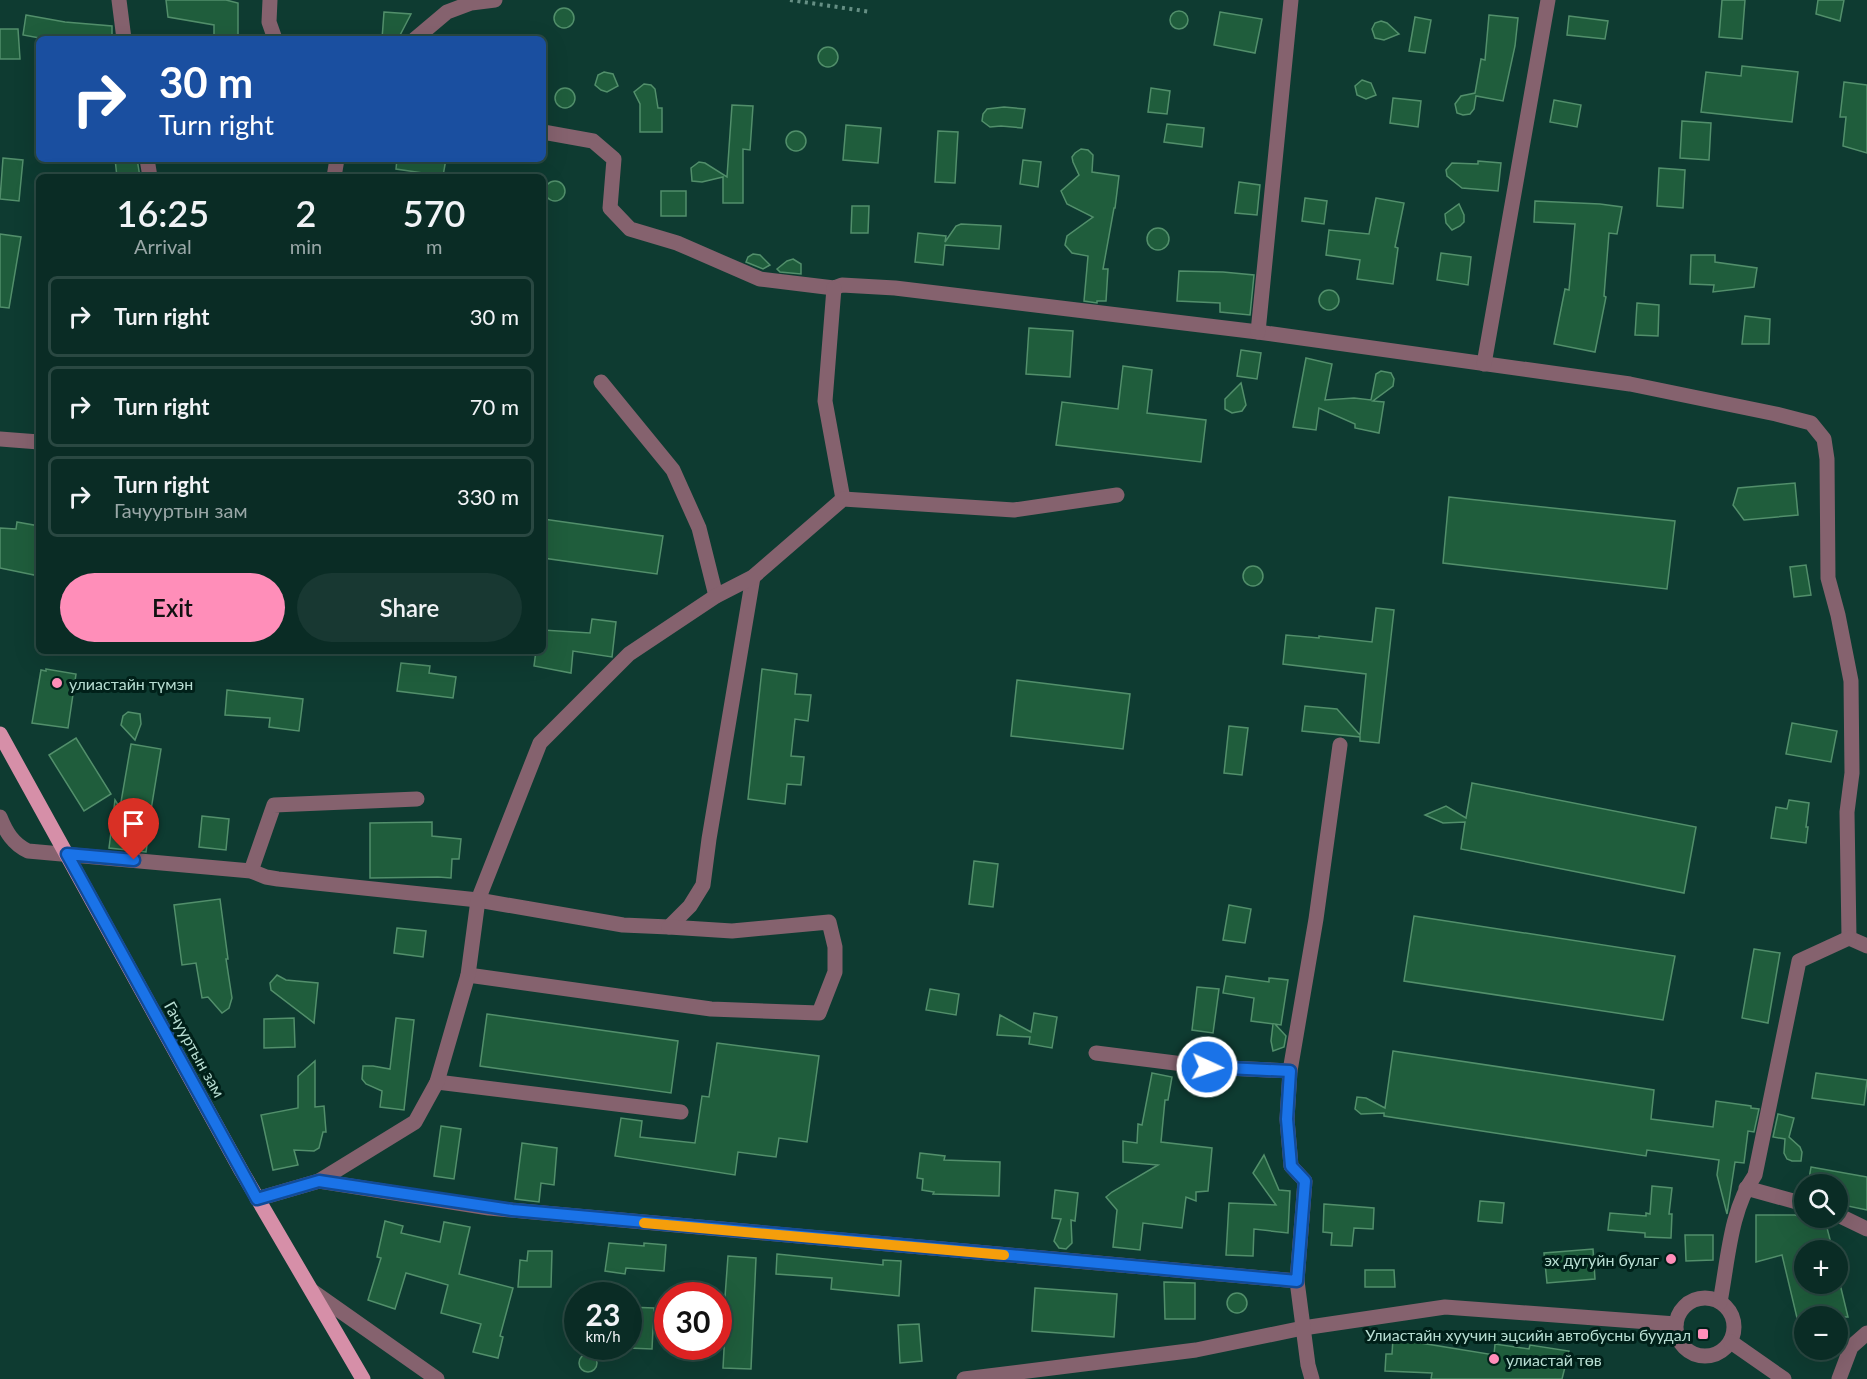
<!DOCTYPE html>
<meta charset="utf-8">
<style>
body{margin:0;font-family:Lato,sans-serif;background:#183832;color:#f1f3f6;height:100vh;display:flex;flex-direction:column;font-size:22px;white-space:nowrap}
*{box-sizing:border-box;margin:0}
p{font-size:20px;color:#99a7a7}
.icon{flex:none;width:33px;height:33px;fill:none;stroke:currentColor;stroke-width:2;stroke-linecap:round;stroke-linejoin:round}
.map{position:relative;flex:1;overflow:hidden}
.details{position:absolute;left:36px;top:174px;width:510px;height:480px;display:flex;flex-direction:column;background:#0a2c25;border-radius:9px;box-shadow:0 6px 24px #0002,0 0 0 2px #2a4842}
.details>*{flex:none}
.guide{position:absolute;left:36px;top:36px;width:510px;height:126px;border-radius:9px;box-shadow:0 6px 24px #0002,0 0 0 2px #2a4842;background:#1a4fa0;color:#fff;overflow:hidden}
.tools{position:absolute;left:1794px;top:1174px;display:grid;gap:12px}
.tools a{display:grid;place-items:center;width:54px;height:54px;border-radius:50%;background:#0a2c25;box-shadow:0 6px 24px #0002,0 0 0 2px #2a4842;font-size:30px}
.speed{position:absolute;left:564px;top:1282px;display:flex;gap:12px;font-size:30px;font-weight:700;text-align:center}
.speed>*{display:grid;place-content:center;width:78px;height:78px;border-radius:50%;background:#0a2c25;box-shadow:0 6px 24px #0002,0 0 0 2px #2a4842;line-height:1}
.speed small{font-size:15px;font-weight:400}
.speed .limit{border:9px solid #d22;background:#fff;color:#111}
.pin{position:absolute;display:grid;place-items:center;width:51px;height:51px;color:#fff;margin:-62px -26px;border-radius:50% 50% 50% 0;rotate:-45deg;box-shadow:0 0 6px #0007}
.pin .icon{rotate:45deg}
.me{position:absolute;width:66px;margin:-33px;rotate:93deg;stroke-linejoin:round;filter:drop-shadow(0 0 4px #0008)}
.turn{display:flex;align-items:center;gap:21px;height:126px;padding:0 24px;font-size:27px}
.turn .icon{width:78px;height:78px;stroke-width:2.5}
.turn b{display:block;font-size:42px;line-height:51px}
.eta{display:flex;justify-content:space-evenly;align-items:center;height:102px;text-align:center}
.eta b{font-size:36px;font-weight:600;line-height:42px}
.button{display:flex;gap:12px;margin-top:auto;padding:12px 24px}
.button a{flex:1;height:69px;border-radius:36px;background:#ff8eb9;color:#111;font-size:24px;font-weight:600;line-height:69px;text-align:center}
.button a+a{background:#183832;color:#f1f3f6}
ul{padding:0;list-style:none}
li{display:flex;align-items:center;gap:18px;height:81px;margin:0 12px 9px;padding:0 12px;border:3px solid #2a4842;border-radius:9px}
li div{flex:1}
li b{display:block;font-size:22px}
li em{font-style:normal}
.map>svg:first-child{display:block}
.building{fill:#1f5d3c;stroke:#528f6b;stroke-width:1.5}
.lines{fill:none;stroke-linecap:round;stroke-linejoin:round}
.path{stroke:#658f84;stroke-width:4;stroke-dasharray:3 4.5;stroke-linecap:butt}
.minor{stroke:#85626e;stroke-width:15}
.major{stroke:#d68fa8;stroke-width:15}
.route-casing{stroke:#114b97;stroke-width:15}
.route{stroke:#1a73e8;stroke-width:10}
.slow{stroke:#f59e0b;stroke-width:10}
.poi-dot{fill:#ff8eb9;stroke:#002019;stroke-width:2}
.labels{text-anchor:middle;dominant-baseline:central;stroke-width:6;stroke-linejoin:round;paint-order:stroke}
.poi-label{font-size:16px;fill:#b8ded3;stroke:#002019;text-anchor:start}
.street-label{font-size:16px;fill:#b8ded3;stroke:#002019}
</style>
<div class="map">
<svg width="1867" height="1379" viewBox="0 0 1867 1379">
<rect width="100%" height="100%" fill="#0e3b31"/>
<!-- building -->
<g class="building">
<polygon points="166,0 226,0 238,3 238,39 214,39 214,25 168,17"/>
<polygon points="1722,0 1745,0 1742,39 1719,37"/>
<polygon points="1818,0 1844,0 1840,21 1816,14"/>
<circle cx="564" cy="18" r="10"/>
<circle cx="1179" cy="20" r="9"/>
<polygon points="384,12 411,14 398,39 382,39"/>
<polygon points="1220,12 1262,19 1255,53 1214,45"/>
<polygon points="26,15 65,22 112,26 112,39 45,39 23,35"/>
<polygon points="1489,15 1518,18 1515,46 1503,101 1476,96 1474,109 1470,114 1463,115 1457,113 1455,104 1461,96 1475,93 1481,59 1485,60"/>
<polygon points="1569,16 1608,21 1605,39 1567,35"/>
<polygon points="1415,17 1431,20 1425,53 1409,51"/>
<polygon points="1381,21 1387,23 1399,34 1384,40 1375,38 1372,29 1375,23"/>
<polygon points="0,29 18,29 20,59 0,59"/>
<circle cx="828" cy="57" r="10"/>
<polygon points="1742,66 1798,72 1792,122 1701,112 1706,72 1741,76"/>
<polygon points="604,72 613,74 618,86 607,92 601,90 595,85 598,75"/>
<polygon points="1362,80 1371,83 1376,95 1366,99 1357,95 1355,86"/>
<polygon points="1844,82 1867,85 1867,153 1843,146 1846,117 1840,117"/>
<polygon points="644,84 651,85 655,89 658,108 662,108 662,132 640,132 640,104 634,92"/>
<polygon points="1151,88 1170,91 1167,114 1148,112"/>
<circle cx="565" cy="98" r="10"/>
<polygon points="1393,98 1421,101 1418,127 1390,123"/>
<polygon points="1554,100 1581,105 1577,127 1550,122"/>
<polygon points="732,105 753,106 750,150 743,149 743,203 723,203 723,177 702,182 692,181 691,168 699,162 705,163 727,177"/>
<polygon points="1004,107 1025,109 1022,128 1001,126 990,127 982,121 983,114 987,109"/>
<polygon points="1682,121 1711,123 1709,160 1680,158"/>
<polygon points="1167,124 1204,128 1202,147 1164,142"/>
<polygon points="846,125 881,128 878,163 843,160"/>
<circle cx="796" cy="141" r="10"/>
<polygon points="938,131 958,132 955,183 935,182"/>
<polygon points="1081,149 1088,150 1093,155 1092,172 1119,176 1115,208 1114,208 1103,269 1108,269 1106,301 1097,301 1097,303 1084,301 1088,256 1072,253 1065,245 1067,236 1093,217 1067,204 1061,191 1079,175 1073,162 1072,157 1075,153"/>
<polygon points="3,158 23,160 19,201 0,199"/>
<polygon points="115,159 137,159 140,177 117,177"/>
<polygon points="397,159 446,159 443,176 396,169"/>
<polygon points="1023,160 1041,162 1038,187 1020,184"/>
<polygon points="1478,161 1501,163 1498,191 1462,188 1447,176 1446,170 1452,163 1478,164"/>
<polygon points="1659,168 1685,170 1683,208 1657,206"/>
<circle cx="555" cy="191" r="10"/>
<polygon points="1239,182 1260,185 1257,215 1235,213"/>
<rect x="661" y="191" width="25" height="25"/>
<polygon points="1305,198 1327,201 1324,224 1302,221"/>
<polygon points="1376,198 1404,203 1395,247 1398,248 1393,284 1357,279 1360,260 1326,255 1329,230 1369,234"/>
<polygon points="1535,201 1600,204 1622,207 1617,234 1609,233 1604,296 1606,297 1595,352 1554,344 1565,289 1569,290 1575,224 1534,222"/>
<polygon points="1459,204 1464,215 1464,222 1460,226 1452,230 1446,223 1445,214"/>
<polygon points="852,206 869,206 868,233 851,233"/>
<polygon points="961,224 1001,226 999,249 945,245 943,265 915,262 918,233 946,236 945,242 956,226"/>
<circle cx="1158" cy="239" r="11"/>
<polygon points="0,234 21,237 9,308 0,307"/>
<polygon points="1441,253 1471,257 1468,285 1437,280"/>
<polygon points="753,254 760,255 770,265 763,269 746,262 748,257"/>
<polygon points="1691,255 1715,255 1715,262 1757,268 1754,287 1713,292 1714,285 1690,284"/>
<polygon points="793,259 801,264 801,274 780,272 777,269 787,261"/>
<polygon points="1179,271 1223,272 1254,275 1250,315 1220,312 1220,303 1177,301"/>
<circle cx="1329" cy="300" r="10"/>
<polygon points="1637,303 1659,305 1658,336 1635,335"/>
<polygon points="1745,316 1770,319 1769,344 1742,344"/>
<polygon points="1029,328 1073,331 1070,377 1026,374"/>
<polygon points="1241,350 1261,353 1257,379 1237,376"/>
<polygon points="1306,358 1332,364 1325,400 1354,398 1371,400 1376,374 1381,371 1391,373 1394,379 1393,386 1373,401 1384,402 1379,433 1355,428 1355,424 1319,408 1316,430 1293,427"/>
<polygon points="1123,366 1152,370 1147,413 1206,420 1201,462 1056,445 1062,402 1118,409"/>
<polygon points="1241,383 1246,405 1242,411 1232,413 1225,409 1225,399"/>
<polygon points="1795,483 1798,515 1744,520 1733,505 1738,488"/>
<polygon points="1449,497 1675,521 1667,589 1443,563"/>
<polygon points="543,519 663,536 657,574 543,558"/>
<polygon points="17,522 39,526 39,576 0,568 0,528 16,529"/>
<polygon points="1806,565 1811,595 1794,597 1790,567"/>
<circle cx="1253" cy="576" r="10"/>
<polygon points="1376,608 1394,610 1379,743 1360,741 1360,737 1302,731 1305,706 1337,709 1360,735 1366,674 1283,664 1286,635 1319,638 1319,636 1372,642"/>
<polygon points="592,619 616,622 612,657 573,651 571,673 534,666 536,651 543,651 543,630 590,633"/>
<polygon points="401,663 430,666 429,673 456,677 453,698 397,691"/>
<polygon points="46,669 76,674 68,728 32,723 41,670 46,671"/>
<polygon points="762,669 797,674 795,694 811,695 808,721 795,719 791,756 804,757 801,785 787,784 785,804 748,799"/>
<polygon points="1017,680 1130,694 1123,749 1011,736"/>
<polygon points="227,690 303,699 299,731 269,727 270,718 225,715"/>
<polygon points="128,712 140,714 141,724 135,740 121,725 123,716"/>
<polygon points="1792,723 1837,731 1831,762 1786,754"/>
<polygon points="1229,726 1248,728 1242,775 1224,773"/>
<polygon points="76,738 111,794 84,811 49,755"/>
<polygon points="131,744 161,749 150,816 151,816 146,852 109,848 115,800 120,808"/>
<polygon points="1472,783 1696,827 1684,893 1461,849 1465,822 1443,823 1425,815 1446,806 1466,818"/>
<polygon points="1789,800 1809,803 1806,827 1808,827 1806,843 1771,838 1776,807 1787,809"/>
<polygon points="202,816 229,819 226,850 199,847"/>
<polygon points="432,822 432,836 461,839 459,859 452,859 451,878 438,877 370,878 370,823"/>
<polygon points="974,861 998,864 993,907 969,904"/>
<polygon points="220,899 228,959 226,959 232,998 229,1008 222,1013 208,997 202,998 196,963 182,965 174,905"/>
<polygon points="1229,905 1251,909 1245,943 1223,940"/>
<polygon points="1414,916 1675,956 1663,1020 1404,981"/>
<polygon points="397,928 426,931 423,957 394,953"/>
<polygon points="1754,949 1780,953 1768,1023 1742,1018"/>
<polygon points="277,975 286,980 318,983 314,1023 271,990 270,983"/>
<polygon points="1226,976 1269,982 1269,978 1288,980 1281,1025 1275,1024 1286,1036 1284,1047 1273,1051 1271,1041 1273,1024 1251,1021 1254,998 1223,993"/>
<polygon points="1197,987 1219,989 1213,1033 1192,1030"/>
<polygon points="930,989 959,994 956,1015 926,1010"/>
<polygon points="1034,1013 1057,1017 1052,1048 1029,1044 1030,1037 997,1035 1000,1015 1031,1032"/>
<polygon points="487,1014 678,1041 671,1093 480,1066"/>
<polygon points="294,1018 295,1047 264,1048 264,1019"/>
<polygon points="396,1018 414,1020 404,1110 380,1107 382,1091 366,1084 362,1079 363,1066 373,1066 390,1069"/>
<polygon points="717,1043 819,1056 807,1142 779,1138 776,1157 738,1152 735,1175 615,1156 621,1118 642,1121 640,1137 695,1143 702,1096 709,1097"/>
<polygon points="1393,1051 1654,1090 1651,1119 1713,1127 1716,1101 1751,1106 1751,1108 1759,1109 1754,1132 1748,1131 1744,1163 1735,1162 1727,1214 1717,1175 1719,1160 1647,1150 1646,1156 1384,1116 1384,1113 1361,1114 1355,1109 1357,1097 1366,1098 1385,1108"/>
<polygon points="315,1061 315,1107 324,1106 326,1132 323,1132 319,1148 314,1151 294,1150 298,1165 273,1170 261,1115 298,1108 298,1076"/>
<polygon points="1152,1073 1172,1077 1168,1100 1165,1100 1161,1142 1212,1148 1208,1191 1196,1192 1196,1201 1186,1197 1182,1228 1143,1223 1140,1250 1113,1247 1117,1210 1106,1197 1112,1192 1158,1165 1123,1162 1123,1141 1137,1143 1138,1124 1142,1125"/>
<polygon points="1816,1073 1867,1080 1864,1105 1812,1098"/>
<polygon points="1778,1114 1794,1118 1789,1137 1800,1147 1802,1152 1801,1161 1792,1161 1787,1159 1784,1153 1785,1139 1773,1137"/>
<polygon points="441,1126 461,1129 454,1179 434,1176"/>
<polygon points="522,1143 557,1148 554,1185 541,1183 539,1202 515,1199"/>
<polygon points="920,1153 945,1156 944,1160 1000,1162 999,1196 933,1194 934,1192 922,1190 923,1179 917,1178"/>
<polygon points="1264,1155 1279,1190 1290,1191 1288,1233 1254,1229 1253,1256 1226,1255 1229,1203 1276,1205 1253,1173"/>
<polygon points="1811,1167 1867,1177 1867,1210 1838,1204 1838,1185 1808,1185"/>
<polygon points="1652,1186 1672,1188 1669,1214 1672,1214 1671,1238 1645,1237 1645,1233 1608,1230 1610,1213 1646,1216 1646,1213 1650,1214"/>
<polygon points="1055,1190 1078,1193 1075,1221 1071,1220 1072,1243 1066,1249 1059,1248 1054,1241 1061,1219 1052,1218"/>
<polygon points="1480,1201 1504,1203 1502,1223 1478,1221"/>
<polygon points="1324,1204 1374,1208 1373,1229 1354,1228 1352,1246 1331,1245 1332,1233 1323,1232"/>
<polygon points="1756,1215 1795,1215 1826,1224 1833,1251 1804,1251 1804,1284 1840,1284 1848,1317 1804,1317 1804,1321 1798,1322 1782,1255 1756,1262"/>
<polygon points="385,1221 403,1226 401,1233 440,1242 444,1222 470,1227 459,1274 513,1288 500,1336 503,1337 498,1358 473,1352 481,1324 441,1313 448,1285 406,1273 395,1309 368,1300 381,1258 377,1257"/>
<polygon points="1685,1235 1713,1235 1713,1260 1686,1261"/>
<polygon points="609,1243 644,1246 644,1243 666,1245 664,1271 626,1268 625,1274 605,1271"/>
<polygon points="1593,1249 1595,1279 1547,1283 1544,1253"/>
<polygon points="528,1251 552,1251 551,1287 518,1287 520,1260 527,1261"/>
<polygon points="777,1254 883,1265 883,1260 901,1261 899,1296 831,1289 832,1278 776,1274"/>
<polygon points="728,1256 756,1258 751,1369 723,1368 726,1313 718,1313 718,1296 725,1297"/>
<polygon points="1365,1270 1394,1270 1395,1287 1365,1287"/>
<polygon points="1164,1282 1195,1283 1195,1319 1165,1319"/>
<polygon points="1035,1288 1117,1294 1114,1337 1032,1331"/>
<circle cx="1237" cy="1303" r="10"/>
<polygon points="628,1307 654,1308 652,1349 628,1348"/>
<polygon points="919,1324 922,1361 900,1363 898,1325"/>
<polygon points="1393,1338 1421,1339 1421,1343 1494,1355 1495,1344 1529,1349 1530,1345 1569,1351 1562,1379 1431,1379 1432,1373 1385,1371 1386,1354 1392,1354"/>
<circle cx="588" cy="1363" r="9"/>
</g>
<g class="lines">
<!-- path -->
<polyline class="path" points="790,0 871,12"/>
<!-- minor -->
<g class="minor">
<polyline points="119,0 124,39"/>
<polyline points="270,0 269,22 275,39"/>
<polyline points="415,39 447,12 471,3 495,0"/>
<polyline points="543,132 593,141 614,159 610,208 630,229 677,243 760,279 834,288 842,285 895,288 1258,332 1630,384 1776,414 1811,423 1824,439 1827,459 1828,578 1838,615 1851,681 1852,773 1847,812 1849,938 1867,946"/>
<polyline points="147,159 150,177"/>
<polyline points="334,177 337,159"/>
<polyline points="834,288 825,401 843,499"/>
<polyline points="1258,332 1291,0"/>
<polyline points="1484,364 1548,0"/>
<polyline points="601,382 673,470 699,528 716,596"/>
<polyline points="0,439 39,442"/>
<path d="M 0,817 C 6,832 13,844 28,851 L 251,871 L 266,877 L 278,879 L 478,900 L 623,925 L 669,927 L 690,906 L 703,885 L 709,839 L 753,577"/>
<polyline points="251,871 274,805 417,799"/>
<polyline points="468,975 711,1009 819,1013 835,972 835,947 829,922 732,931 669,927"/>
<polyline points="1096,1053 1207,1067 1290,1071"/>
<polyline points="437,1082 681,1112"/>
<polyline points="319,1181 415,1122 437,1082 468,975 478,900 540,743 629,654 716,596 753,577 843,499 1014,510 1117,495"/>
<polyline points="1746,1188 1804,1204"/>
<polyline points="257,1199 319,1181 489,1208 1297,1281"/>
<polyline points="1838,1215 1867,1229"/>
<polyline points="312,1291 437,1379"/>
<circle cx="1705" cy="1327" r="29"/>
<path d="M 1720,1302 C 1728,1261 1730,1210 1755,1175 L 1799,961 L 1849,938"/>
<polyline points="1731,1342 1784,1379"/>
<polyline points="964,1379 1196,1350 1303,1328 1445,1307 1676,1324"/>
<polyline points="1312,1379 1308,1365 1297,1281 1305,1181 1291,1166 1287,1119 1290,1071 1316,919 1340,745"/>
<polyline points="1839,1379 1851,1347 1867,1333"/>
</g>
<!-- major -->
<polyline class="major" points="0,734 242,1172 363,1379"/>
</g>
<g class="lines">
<defs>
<polyline id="route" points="134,860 67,854 257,1199 319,1181 512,1210 1297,1281 1305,1181 1291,1166 1287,1119 1290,1071 1207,1067"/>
</defs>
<!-- route casing -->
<use href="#route" class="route-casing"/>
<!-- route -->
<use href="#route" class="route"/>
<!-- slow -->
<polyline class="slow" points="644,1223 1004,1255"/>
</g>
<!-- markers -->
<g class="poi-dot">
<circle cx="57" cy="683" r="6"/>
<circle cx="1671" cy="1259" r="6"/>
<rect x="1697" y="1328" width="12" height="12" rx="3"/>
<circle cx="1494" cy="1359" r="6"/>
</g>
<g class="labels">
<!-- poi labels -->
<g class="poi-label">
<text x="69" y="683">улиастайн түмэн</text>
<text x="1659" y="1259" text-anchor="end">эх дугуйн булаг</text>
<text x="1691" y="1334" text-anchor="end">Улиастайн хуучин эцсийн автобусны буудал</text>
<text x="1506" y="1359">улиастай төв</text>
</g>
<!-- street labels -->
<g class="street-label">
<text transform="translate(195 1049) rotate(61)">Гачууртын зам</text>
</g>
</g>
</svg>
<div class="tools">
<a><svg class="icon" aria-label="search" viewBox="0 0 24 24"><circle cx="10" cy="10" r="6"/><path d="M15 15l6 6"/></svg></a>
<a>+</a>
<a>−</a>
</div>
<div class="speed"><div>23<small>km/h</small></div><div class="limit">30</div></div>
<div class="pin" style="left:134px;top:860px;background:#d93025"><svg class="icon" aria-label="arrive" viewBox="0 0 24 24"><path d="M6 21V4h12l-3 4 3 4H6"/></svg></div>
<svg class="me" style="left:1207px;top:1067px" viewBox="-20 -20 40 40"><circle r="17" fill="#1a73e8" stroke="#fff" stroke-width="3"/><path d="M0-11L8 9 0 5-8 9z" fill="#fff"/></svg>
<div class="guide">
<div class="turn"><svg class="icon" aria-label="right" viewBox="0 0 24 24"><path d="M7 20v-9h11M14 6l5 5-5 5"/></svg><div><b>30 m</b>Turn right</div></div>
</div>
<section class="details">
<div class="eta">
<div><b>16:25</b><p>Arrival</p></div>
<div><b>2</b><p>min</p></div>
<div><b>570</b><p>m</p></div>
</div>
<ul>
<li><svg class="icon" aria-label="right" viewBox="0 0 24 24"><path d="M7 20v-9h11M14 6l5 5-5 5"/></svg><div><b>Turn right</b></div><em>30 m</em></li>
<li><svg class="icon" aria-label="right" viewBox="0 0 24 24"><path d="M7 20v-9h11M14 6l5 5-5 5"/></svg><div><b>Turn right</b></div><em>70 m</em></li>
<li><svg class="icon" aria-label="right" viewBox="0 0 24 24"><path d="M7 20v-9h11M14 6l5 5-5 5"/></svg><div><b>Turn right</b><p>Гачууртын зам</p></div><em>330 m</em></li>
</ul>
<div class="button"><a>Exit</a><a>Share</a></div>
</section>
</div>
